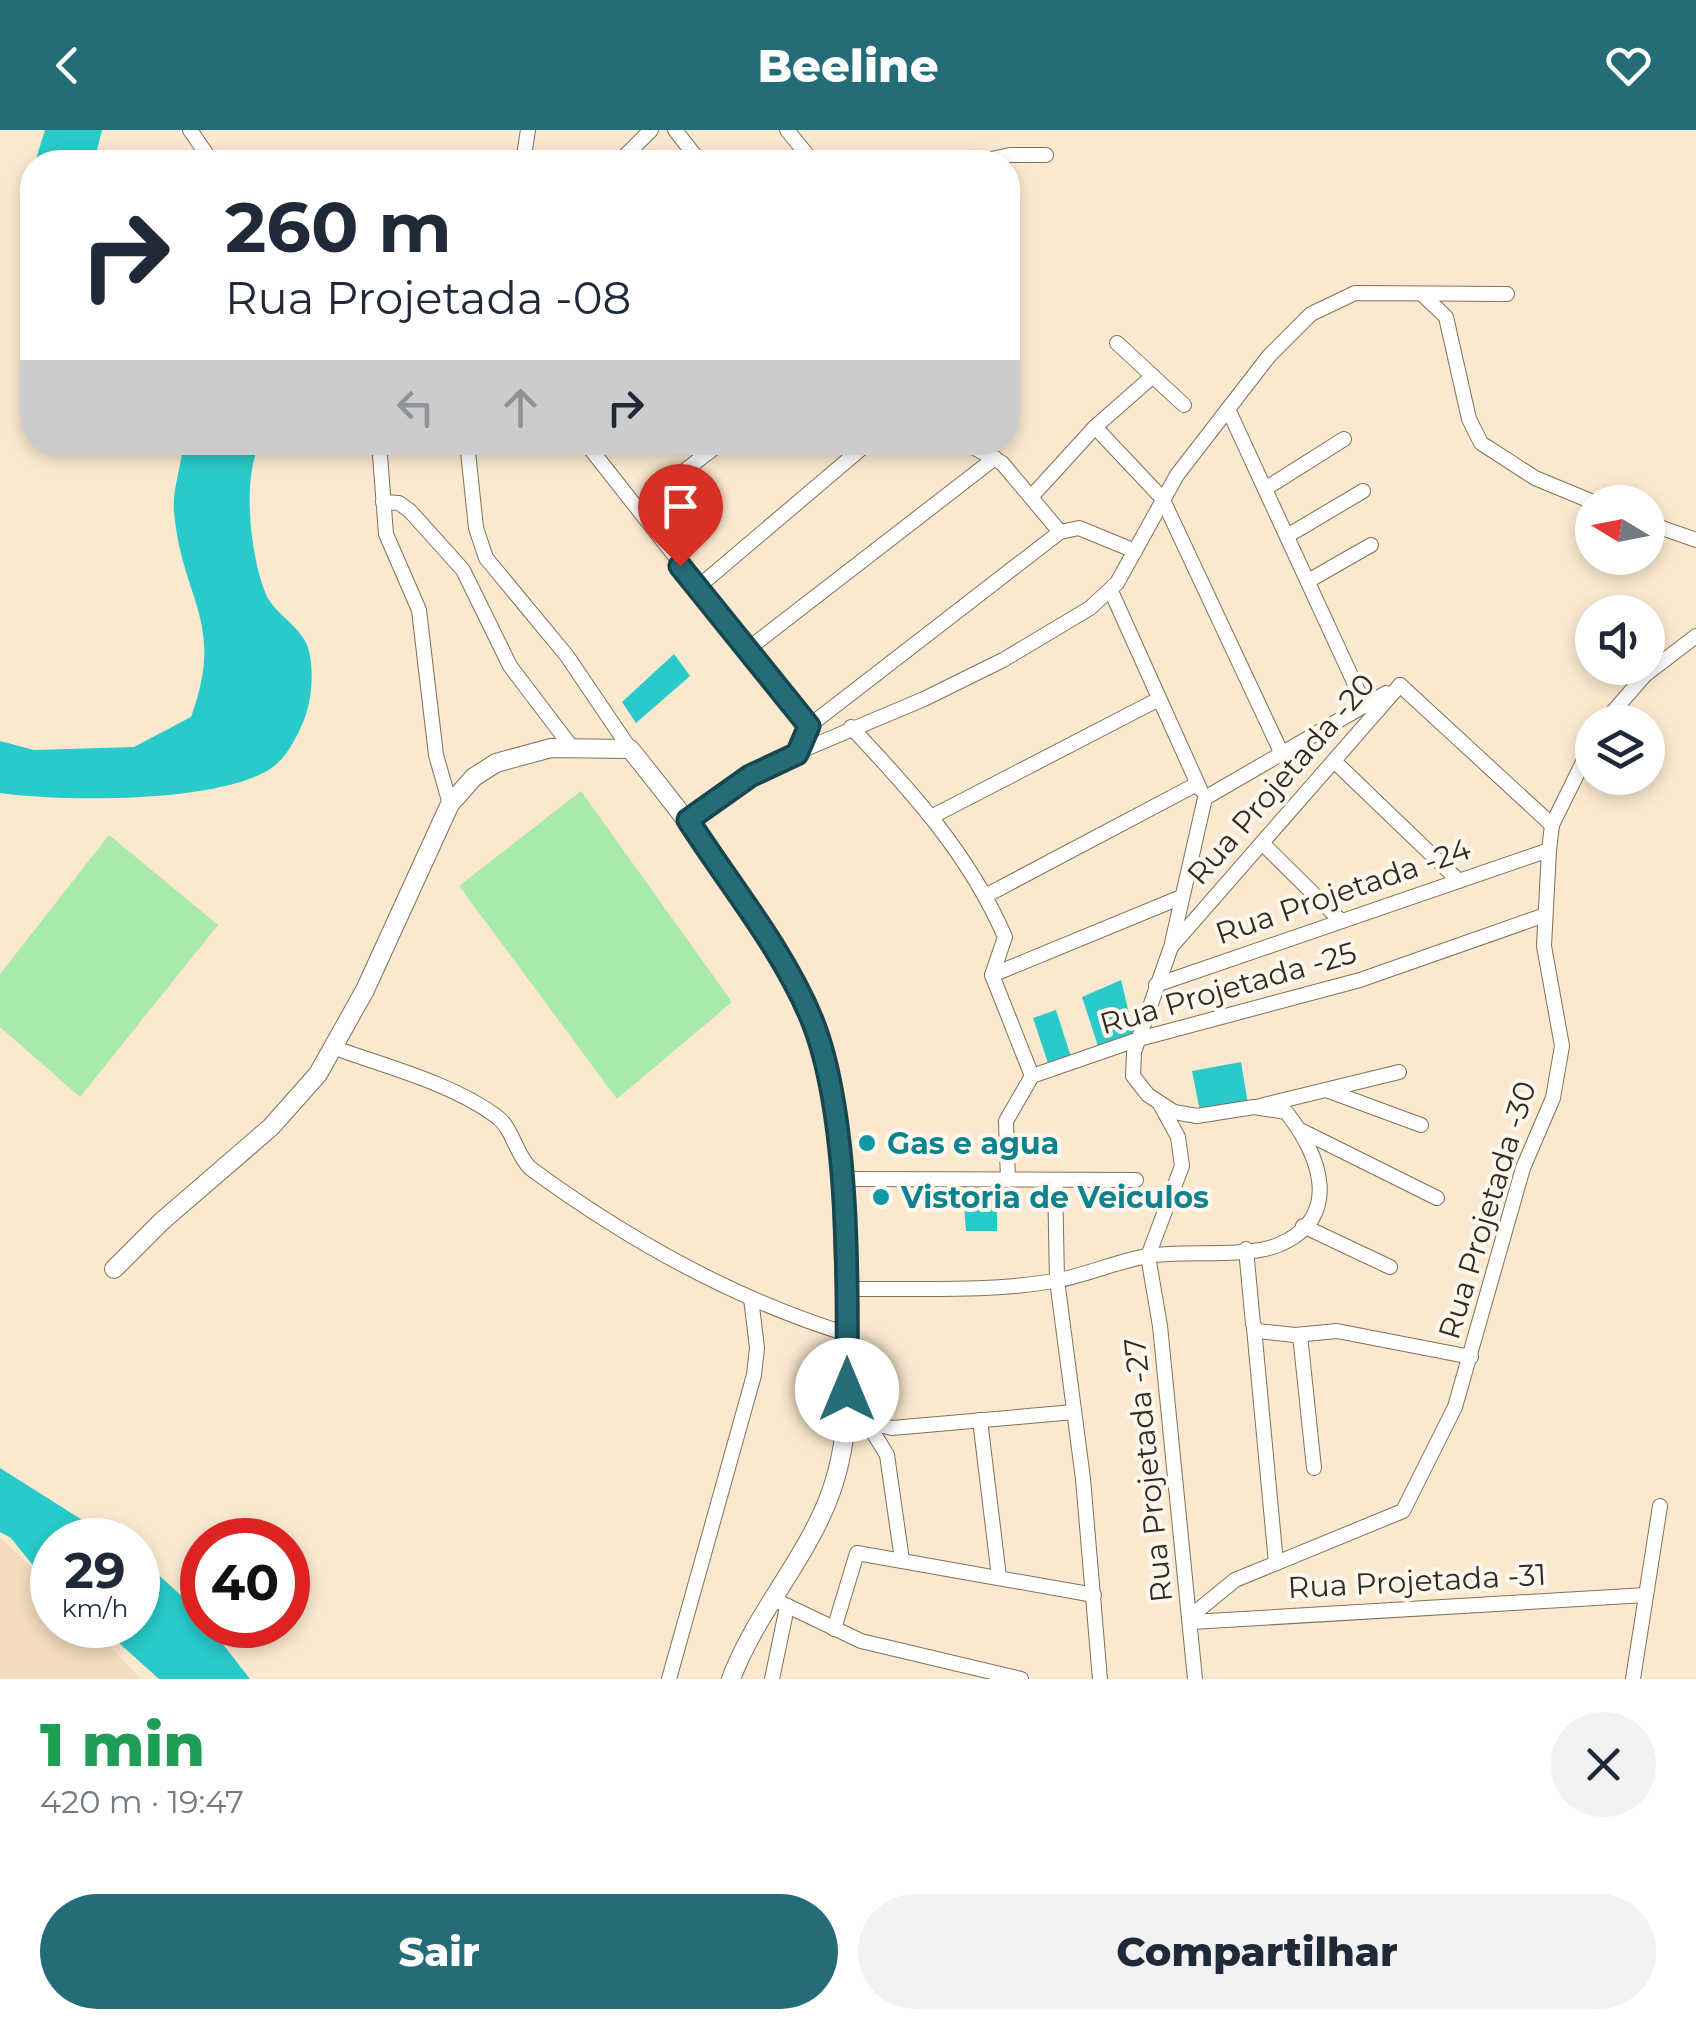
<!DOCTYPE html>
<html lang="pt">
<meta charset="utf-8">
<style>
body{margin:0;font-family:Montserrat,sans-serif;background:#f2f2f3;color:#1f2937;height:100vh;display:flex;flex-direction:column;font-size:38px;white-space:nowrap}
*{box-sizing:border-box;margin:0}
p{font-size:32px;color:#747a83}
.icon{flex:none;width:55px;height:55px;fill:none;stroke:currentColor;stroke-width:2;stroke-linecap:round;stroke-linejoin:round}
.map{position:relative;height:1549px;overflow:hidden}
.side{display:flex;flex-direction:column;background:#fff;flex:1}
.side>*{flex:none}
.guide{position:absolute;left:20px;top:20px;width:1000px;height:305px;border-radius:40px;box-shadow:0 5px 15px #0003;background:#fff;color:#1f2937;overflow:hidden}
.needle{width:65px;rotate:280deg}
.buttons{position:absolute;left:1575px;top:355px;display:grid;gap:20px}
.buttons a{display:grid;place-items:center;width:90px;height:90px;border-radius:50%;background:#fff;box-shadow:0 5px 15px #0003;font-size:50px}
.speed{position:absolute;left:30px;top:1388px;display:flex;gap:20px;font-size:50px;font-weight:700;text-align:center}
.speed>*{display:grid;place-content:center;width:130px;height:130px;border-radius:50%;background:#fff;box-shadow:0 5px 15px #0003;line-height:1}
.speed small{font-size:25px;font-weight:400}
.speed .limit{border:15px solid #d22;background:#fff;color:#111}
.pin{position:absolute;display:grid;place-items:center;width:85px;height:85px;color:#fff;margin:-102px -42px;border-radius:50% 50% 50% 0;rotate:-45deg;box-shadow:0 0 10px #0007}
.pin .icon{rotate:45deg}
.me{position:absolute;width:110px;margin:-55px;rotate:0deg;stroke-linejoin:round;filter:drop-shadow(0 0 8px #0008)}
.turn{display:flex;align-items:center;gap:35px;height:210px;padding:0 40px;font-size:45px}
.turn .icon{width:130px;height:130px;stroke-width:2.5}
.turn b{display:block;font-size:70px;line-height:85px}
.lanes{display:flex;align-items:center;height:95px;padding:0 40px;background:#0003;justify-content:center;gap:50px;direction:ltr}
.lanes .off{opacity:.35}
.round{display:grid;place-items:center;flex:none;width:105px;height:105px;border-radius:52px;background:#f2f2f3}
.headline{display:flex;align-items:center;justify-content:space-between;height:170px;padding:0 40px}
h1{font-size:60px;font-weight:800;line-height:75px;color:#1e9e55}
.button{display:flex;gap:20px;margin-top:auto;padding:20px 40px}
.button a{flex:1;height:115px;border-radius:60px;background:#246c78;color:#fff;font-size:40px;font-weight:800;line-height:115px;text-align:center}
.button a+a{background:#f2f2f3;color:#1f2937}
header{display:flex;justify-content:space-between;align-items:center;height:130px;padding:0 40px;background:#246c78;color:#fff;font-size:45px;font-weight:800}
.map>svg:first-child{display:block}
.built{fill:#f2dcbd}
.green{fill:#a9e9aa}
.water{fill:#29caca}
.lines{fill:none;stroke-linecap:round;stroke-linejoin:round}
.minor-casing{stroke:#80715a;stroke-width:16}
.tertiary-casing{stroke:#80715a;stroke-width:20}
.minor{stroke:#fff;stroke-width:14}
.tertiary{stroke:#fff;stroke-width:18}
.route-casing{stroke:#17464e;stroke-width:25}
.route{stroke:#246c78;stroke-width:18}
.culture-dot{fill:#0f9aa8;stroke:#fef7ed;stroke-width:4}
.labels{text-anchor:middle;dominant-baseline:central;stroke-width:8;stroke-linejoin:round;paint-order:stroke}
.street-label{font-size:30px;fill:#322b21;stroke:#fef7ed}
.culture-label{font-size:30px;font-weight:bold;fill:#0d838f;stroke:#fef7ed;text-anchor:start}
</style>
<header><svg class="icon" aria-label="back" viewBox="0 0 24 24"><path d="M15 5l-7 7 7 7"/></svg>Beeline<svg class="icon" aria-label="heart" viewBox="0 0 24 24"><path d="M12 20l-8-8c-3-5 5-10 8-4 3-6 11-1 8 4z"/></svg></header>
<div class="map">
<svg width="1696" height="1549" viewBox="0 0 1696 1549">
<rect width="100%" height="100%" fill="#fae9cf"/>
<!-- built -->
<polygon class="built" points="0,1408 52,1456 52,1495 89,1495 141,1549 0,1549"/>
<!-- green -->
<g class="green">
<polygon points="581,661 732,872 617,969 459,756"/>
<polygon points="109,705 218,795 80,967 0,897 0,844"/>
</g>
<!-- water -->
<g class="water">
<polygon points="45,0 102,0 94,32 35,32"/>
<path d="M 183,313 L 260,313 C 242,349 250,423 265,462 C 272,482 299,495 307,515 C 315,536 312,570 304,590 C 297,607 286,629 270,639 C 217,673 63,672 0,663 L 0,611 L 34,620 L 134,617 L 191,587 C 226,491 182,471 174,382 C 172,360 182,335 183,313 Z"/>
<polygon points="674,524 690,546 636,593 622,572"/>
<polygon points="1121,850 1135,908 1099,919 1082,867"/>
<polygon points="1056,880 1072,930 1050,939 1033,888"/>
<polygon points="1241,932 1248,974 1200,981 1192,941"/>
<polygon points="997,1061 997,1101 966,1101 963,1062"/>
<polygon points="0,1338 114,1410 52,1410 52,1459 11,1408 0,1402"/>
<polygon points="138,1426 198,1481 202,1495 208,1495 250,1549 159,1549 99,1495 138,1495"/>
</g>
<g class="lines">
<defs>
<g id="minor">
<polyline points="190,0 212,32"/>
<polyline points="675,0 700,32"/>
<polyline points="787,0 813,32"/>
<polyline points="523,32 528,0"/>
<polyline points="619,32 651,0"/>
<polyline points="978,32 1010,25 1046,25"/>
<polyline points="1424,166 1446,187 1469,289 1481,313 1535,348 1593,372"/>
<polyline points="1117,213 1184,275"/>
<polyline points="1228,279 1365,576"/>
<polyline points="1095,297 1162,368 1282,624"/>
<polyline points="379,312 386,404 419,480 436,625 450,674"/>
<polyline points="467,312 476,398 486,428 567,526 630,619"/>
<polyline points="585,312 809,596"/>
<polyline points="964,312 1002,333 1060,402 1079,398 1135,421"/>
<polyline points="1265,359 1344,309"/>
<polyline points="1032,366 1095,297 1153,246"/>
<polyline points="383,372 399,373 410,381 463,440 510,536 573,619"/>
<polyline points="642,381 649,368 722,312"/>
<polyline points="1648,393 1696,410"/>
<polyline points="1287,406 1363,361"/>
<polyline points="1308,451 1371,415"/>
<polyline points="697,458 869,312"/>
<polyline points="1111,461 1200,659"/>
<polyline points="748,519 995,328"/>
<polyline points="1400,555 1552,695"/>
<polyline points="1604,592 1645,545 1696,506"/>
<path d="M 851,597 C 912,662 969,724 1005,807 L 992,845 L 1032,946"/>
<polyline points="797,624 809,596 1060,402"/>
<polyline points="1334,631 1459,751"/>
<polyline points="933,686 1159,569"/>
<polyline points="687,690 772,633 924,569 1003,530 1090,478 1117,453 1177,345 1269,226 1311,184 1355,163 1507,164"/>
<polyline points="1262,713 1341,791"/>
<polyline points="987,765 1197,654"/>
<polyline points="1172,813 1205,668 1386,563"/>
<polyline points="992,845 1179,768"/>
<polyline points="1156,855 1549,720"/>
<path d="M 335,918 C 387,937 451,953 496,986 C 513,998 515,1023 530,1038 C 628,1110 731,1168 847,1204"/>
<polyline points="1326,960 1421,995"/>
<polyline points="1160,974 1178,1007 1182,1036 1148,1126 1160,1196 1195,1549"/>
<polyline points="1260,976 1399,942"/>
<polyline points="1302,1001 1437,1068"/>
<polyline points="840,1049 1136,1050"/>
<polyline points="1008,1050 1006,991 1032,946 1139,909 1360,850 1545,785"/>
<polyline points="1055,1050 1057,1150 1083,1349 1100,1549"/>
<polyline points="1303,1096 1390,1137"/>
<polyline points="1246,1119 1253,1194 1257,1201 1295,1205 1337,1201 1471,1227"/>
<path d="M 845,1159 C 914,1158 990,1163 1059,1150 C 1089,1144 1118,1131 1148,1126 C 1183,1120 1248,1128 1278,1115 C 1344,1088 1320,1024 1286,982 L 1254,977 L 1197,986 L 1174,982 L 1148,965 L 1133,946 L 1134,922 L 1171,817 L 1400,555"/>
<polyline points="1254,1198 1276,1433"/>
<polyline points="1300,1205 1314,1338"/>
<polyline points="980,1290 999,1447"/>
<polyline points="865,1292 892,1298 1074,1282"/>
<polyline points="868,1294 887,1325 902,1430"/>
<polyline points="773,1469 861,1511 1021,1549"/>
<polyline points="1191,1486 1235,1450 1403,1381 1455,1277 1523,1038 1553,968 1562,916 1544,816 1549,720 1552,695 1592,614"/>
<polyline points="1192,1492 1646,1465"/>
<polyline points="834,1499 857,1423 1094,1465"/>
<polyline points="669,1549 754,1245 757,1218 751,1168"/>
<polyline points="772,1549 787,1477"/>
<polyline points="1633,1549 1660,1376"/>
</g>
<path id="tertiary" d="M 114,1139 L 161,1092 L 271,997 L 318,944 L 365,860 L 450,674 L 474,647 L 496,633 L 551,618 L 630,619 C 695,699 800,834 825,933 C 844,1006 841,1084 845,1159 C 848,1227 854,1297 831,1362 C 807,1429 756,1482 731,1549"/>
</defs>
<!-- minor casing -->
<use href="#minor" class="minor-casing"/>
<!-- tertiary casing -->
<use href="#tertiary" class="tertiary-casing"/>
<!-- minor -->
<use href="#minor" class="minor"/>
<!-- tertiary -->
<use href="#tertiary" class="tertiary"/>
</g>
<g class="lines">
<defs>
<path id="route" d="M 680,436 L 809,596 L 797,624 L 750,646 L 688,690 C 729,754 783,819 812,890 C 850,984 848,1157 847,1260"/>
</defs>
<!-- route casing -->
<use href="#route" class="route-casing"/>
<!-- route -->
<use href="#route" class="route"/>
</g>
<!-- markers -->
<g class="culture-dot">
<circle cx="867" cy="1013" r="10"/>
<circle cx="881" cy="1067" r="10"/>
</g>
<g class="labels">
<!-- street labels -->
<g class="street-label">
<text transform="translate(1281 649) rotate(-49)">Rua Projetada -20</text>
<text transform="translate(1343 761) rotate(-19)">Rua Projetada -24</text>
<text transform="translate(1228 858) rotate(-16)">Rua Projetada -25</text>
<text transform="translate(1487 1080) rotate(-73)">Rua Projetada -30</text>
<text transform="translate(1148 1340) rotate(-96)">Rua Projetada -27</text>
<text transform="translate(1417 1451) rotate(-3)">Rua Projetada -31</text>
</g>
<!-- culture labels -->
<g class="culture-label">
<text x="887" y="1013">Gas e agua</text>
<text x="901" y="1067">Vistoria de Veiculos</text>
</g>
</g>
</svg>
<div class="buttons">
<a><svg class="needle" viewBox="-14 -14 28 28"><path d="M0-13l5 13h-10z" fill="#e53935"/><path d="M0 13l5-13h-10z" fill="#747a83"/></svg></a>
<a><svg class="icon" aria-label="sound" viewBox="0 0 24 24"><path d="M4 9h4l5-4v14l-5-4H4zM17 9q2 3 0 6"/></svg></a>
<a><svg class="icon" aria-label="layers" viewBox="0 0 24 24"><path d="M12 4l9 5-9 5-9-5zM3 14l9 5 9-5"/></svg></a>
</div>
<div class="speed"><div>29<small>km/h</small></div><div class="limit">40</div></div>
<div class="pin" style="left:680px;top:436px;background:#d93025"><svg class="icon" aria-label="arrive" viewBox="0 0 24 24"><path d="M6 21V4h12l-3 4 3 4H6"/></svg></div>
<svg class="me" style="left:847px;top:1260px" viewBox="-20 -20 40 40"><circle r="19" fill="#fff"/><path d="M0-13L10 11 0 6-10 11z" fill="#246c78"/></svg>
<div class="guide">
<div class="turn"><svg class="icon" aria-label="right" viewBox="0 0 24 24"><path d="M7 20v-9h11M14 6l5 5-5 5"/></svg><div><b>260 m</b>Rua Projetada -08</div></div>
<div class="lanes"><svg class="icon off" aria-label="left" viewBox="0 0 24 24"><path d="M17 20v-9H6M10 6l-5 5 5 5"/></svg><svg class="icon off" aria-label="ahead" viewBox="0 0 24 24"><path d="M12 20V5M6 11l6-6 6 6"/></svg><svg class="icon" aria-label="right" viewBox="0 0 24 24"><path d="M7 20v-9h11M14 6l5 5-5 5"/></svg></div>
</div>
</div>
<section class="side">
<div class="headline"><div><h1>1 min</h1><p>420 m · 19:47</p></div><a class="round"><svg class="icon" aria-label="close" viewBox="0 0 24 24"><path d="M6 6l12 12M18 6L6 18"/></svg></a></div>
<div class="button"><a>Sair</a><a>Compartilhar</a></div>
</section>
